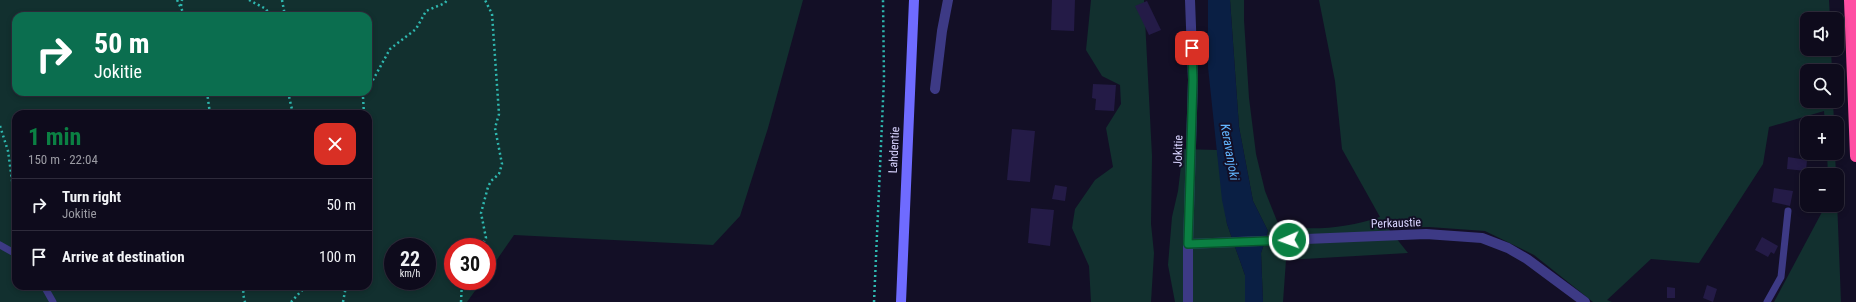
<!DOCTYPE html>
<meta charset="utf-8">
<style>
body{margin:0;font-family:"Roboto Condensed",sans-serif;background:#171425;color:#f1f3f6;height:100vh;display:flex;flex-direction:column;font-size:15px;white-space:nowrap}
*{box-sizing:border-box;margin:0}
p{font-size:13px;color:#9b9ba3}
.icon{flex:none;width:22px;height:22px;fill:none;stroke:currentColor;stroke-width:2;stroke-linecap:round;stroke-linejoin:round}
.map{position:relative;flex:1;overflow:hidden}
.drawer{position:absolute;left:12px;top:110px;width:360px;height:180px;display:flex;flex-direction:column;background:#0e0b1c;border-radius:12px;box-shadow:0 2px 6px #0003,0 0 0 1px #2e2b3b}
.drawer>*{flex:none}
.guide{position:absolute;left:12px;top:12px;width:360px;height:84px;border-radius:12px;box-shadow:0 2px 6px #0003,0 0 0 1px #2e2b3b;background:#0b6e4f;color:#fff;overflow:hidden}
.buttons{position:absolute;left:1800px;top:12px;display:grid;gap:8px}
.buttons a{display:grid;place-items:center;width:44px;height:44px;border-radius:8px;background:#0e0b1c;box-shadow:0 2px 6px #0003,0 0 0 1px #2e2b3b;font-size:20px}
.speed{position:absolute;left:384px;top:238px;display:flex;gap:8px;font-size:20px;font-weight:700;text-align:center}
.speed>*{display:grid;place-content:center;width:52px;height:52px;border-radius:50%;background:#0e0b1c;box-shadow:0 2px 6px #0003,0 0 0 1px #2e2b3b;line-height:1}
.speed small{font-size:10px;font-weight:400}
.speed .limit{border:6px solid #d22;background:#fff;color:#111}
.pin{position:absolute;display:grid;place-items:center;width:34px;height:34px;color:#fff;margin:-17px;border-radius:8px;box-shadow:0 2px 6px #0006}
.me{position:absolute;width:44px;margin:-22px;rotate:268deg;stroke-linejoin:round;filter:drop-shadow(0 0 3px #0008)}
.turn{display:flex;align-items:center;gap:14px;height:84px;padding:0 16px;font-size:18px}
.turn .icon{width:52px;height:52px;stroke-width:2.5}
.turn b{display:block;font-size:28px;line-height:34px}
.round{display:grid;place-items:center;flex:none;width:42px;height:42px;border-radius:12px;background:#171425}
.overview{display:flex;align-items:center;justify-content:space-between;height:68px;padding:0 16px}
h1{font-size:24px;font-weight:700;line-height:30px;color:#0b8043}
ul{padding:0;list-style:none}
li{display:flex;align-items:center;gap:12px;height:52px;padding:0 16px;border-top:1px solid #2e2b3b}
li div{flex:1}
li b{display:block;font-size:15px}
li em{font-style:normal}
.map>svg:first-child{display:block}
.green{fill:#12302f;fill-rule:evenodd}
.water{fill:#0a1f44}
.building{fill:#241b47}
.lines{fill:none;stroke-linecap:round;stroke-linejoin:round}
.path{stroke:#2fb8b0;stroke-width:2.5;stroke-dasharray:2 3;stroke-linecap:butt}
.service{stroke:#3d3a85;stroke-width:7}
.minor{stroke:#3d3a85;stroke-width:10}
.secondary{stroke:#6f6bff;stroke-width:10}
.motorway{stroke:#ff4fa3;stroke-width:12}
.route-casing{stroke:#07532c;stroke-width:10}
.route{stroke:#0b8043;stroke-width:7}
.labels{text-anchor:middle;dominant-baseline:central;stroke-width:4;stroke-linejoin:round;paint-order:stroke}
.street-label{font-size:12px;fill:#d9d4ff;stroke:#130f26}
.water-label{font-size:13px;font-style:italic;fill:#62b6ff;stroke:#130f26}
</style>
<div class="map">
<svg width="1856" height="302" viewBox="0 0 1856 302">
<rect width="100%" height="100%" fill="#130f26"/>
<!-- green -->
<g class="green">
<path d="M 0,0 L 803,0 L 768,128 L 740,216 L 713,245 L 514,235 L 487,274 L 487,247 L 453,247 L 453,281 L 482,281 L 467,302 L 0,302 ZM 16,16 L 368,16 L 368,92 L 16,92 ZM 16,114 L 368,114 L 368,286 L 16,286 ZM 393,247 L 427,247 L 427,281 L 393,281 Z"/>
<polygon points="1091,0 1144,0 1152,156 1151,224 1154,253 1151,302 1091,302 1089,266 1072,228 1075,209 1095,180 1113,167 1106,128 1121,104 1120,85 1102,76 1086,50"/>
<path d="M 1230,0 L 1244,0 L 1244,20 L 1249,98 L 1256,154 L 1265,191 L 1279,226 C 1314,231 1347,228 1380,217 L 1342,149 L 1335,81 L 1319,0 L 1829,0 L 1830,19 L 1807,19 L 1807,49 L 1831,49 L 1832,71 L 1807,71 L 1807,101 L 1833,101 L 1834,123 L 1825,123 L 1824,111 L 1769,127 L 1763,164 L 1699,263 L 1651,259 L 1607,300 L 1612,302 L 1593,302 L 1534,255 L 1485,231 L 1429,227 L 1388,228 L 1408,253 L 1286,260 L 1283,302 L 1263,302 L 1261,253 L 1268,231 L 1253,201 L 1239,127 Z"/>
<polygon points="1181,149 1217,150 1227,224 1245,275 1245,302 1175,302 1168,265 1172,217 1178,191 1181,166"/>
<polygon points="1827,153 1835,153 1836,175 1828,175"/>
<polygon points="1837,200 1841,302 1774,302 1822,212 1824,205 1837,205"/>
</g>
<!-- water -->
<polygon class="water" points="1208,0 1230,0 1239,127 1253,201 1268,231 1261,253 1263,302 1245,302 1245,275 1227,224 1222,200 1208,67"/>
<!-- building -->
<g class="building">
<polygon points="1052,0 1075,0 1074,31 1051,30"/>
<polygon points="1147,1 1161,30 1149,35 1135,6"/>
<polygon points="1093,84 1116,85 1114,111 1095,110 1096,99 1092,98"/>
<polygon points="1012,129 1035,131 1030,182 1007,180"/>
<polygon points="1788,157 1807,160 1806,171 1787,169"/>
<polygon points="1055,185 1067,187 1065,201 1052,199"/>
<polygon points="1774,188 1793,191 1790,206 1772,202"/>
<polygon points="1031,208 1054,210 1050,246 1028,243"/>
<polygon points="1762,237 1778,246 1774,254 1771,252 1768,257 1755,250"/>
<polygon points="1707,285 1717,289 1713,302 1703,298"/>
<polygon points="1667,287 1675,288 1675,298 1667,298"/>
</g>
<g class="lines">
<!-- path -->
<g class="path">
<polyline points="177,0 185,16"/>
<polyline points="249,0 266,9 270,16"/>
<polyline points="282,0 285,16"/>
<polyline points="181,6 182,0"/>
<polyline points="368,89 390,49 416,29 426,11 445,3 447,0"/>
<polyline points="207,92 210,114"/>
<polyline points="288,92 293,114"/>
<polyline points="364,114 363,97 366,92"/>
<polyline points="0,126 8,151 16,209"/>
<polyline points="481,247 486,238 481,213 488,187 491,181 499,174 502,164 495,128 499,114 492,14 485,0"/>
<polyline points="244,286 243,294 245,302"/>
<polyline points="291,302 306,286"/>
<polyline points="343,302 346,286"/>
<polyline points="461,302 462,281"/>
<polyline points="874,302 884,78 883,0"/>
</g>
<!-- service -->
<g class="service">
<polyline points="0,245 16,254"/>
<polyline points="44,286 53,302"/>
<polyline points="1767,302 1781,277 1788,211"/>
</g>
<!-- minor -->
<g class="minor">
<polyline points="935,89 942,31 948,0"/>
<polyline points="1188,244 1426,234 1482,238 1508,248 1527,259 1585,302"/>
<polyline points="1188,302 1188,244 1193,80 1190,0"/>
</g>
<!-- secondary -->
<polyline class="secondary" points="901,302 914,0"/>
<!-- motorway -->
<polyline class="motorway" points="1850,0 1856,156"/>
</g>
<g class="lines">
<defs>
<polyline id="route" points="1192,48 1193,80 1188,244 1289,240"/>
</defs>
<!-- route casing -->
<use href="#route" class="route-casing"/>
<!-- route -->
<use href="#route" class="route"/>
</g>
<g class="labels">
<!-- street labels -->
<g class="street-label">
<text transform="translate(894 150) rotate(-87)">Lahdentie</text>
<text transform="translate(1178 151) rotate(-88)">Jokitie</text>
<text transform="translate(1396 223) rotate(-2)">Perkaustie</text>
</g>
<!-- water labels -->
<g class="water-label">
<text transform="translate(1230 152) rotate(80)">Keravanjoki</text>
</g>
</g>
</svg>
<div class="buttons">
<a><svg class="icon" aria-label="sound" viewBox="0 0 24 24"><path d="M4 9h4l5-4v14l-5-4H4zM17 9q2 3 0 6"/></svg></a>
<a><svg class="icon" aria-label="search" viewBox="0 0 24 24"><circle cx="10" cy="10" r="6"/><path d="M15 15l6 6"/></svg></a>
<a>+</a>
<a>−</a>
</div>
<div class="speed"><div>22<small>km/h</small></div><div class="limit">30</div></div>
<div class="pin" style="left:1192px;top:48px;background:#d93025"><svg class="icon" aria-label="arrive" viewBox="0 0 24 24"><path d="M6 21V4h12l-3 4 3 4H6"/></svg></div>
<svg class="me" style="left:1289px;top:240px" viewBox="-20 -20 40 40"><circle r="17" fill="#0b8043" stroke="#fff" stroke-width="3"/><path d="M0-11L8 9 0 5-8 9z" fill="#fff"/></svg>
<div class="guide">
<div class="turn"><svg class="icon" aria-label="right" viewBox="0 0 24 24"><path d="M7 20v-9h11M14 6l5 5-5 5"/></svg><div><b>50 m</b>Jokitie</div></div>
</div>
<section class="drawer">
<div class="overview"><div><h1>1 min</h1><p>150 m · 22:04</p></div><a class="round" style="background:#d93025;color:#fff"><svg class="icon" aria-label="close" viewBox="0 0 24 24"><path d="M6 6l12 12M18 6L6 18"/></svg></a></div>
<ul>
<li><svg class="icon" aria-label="right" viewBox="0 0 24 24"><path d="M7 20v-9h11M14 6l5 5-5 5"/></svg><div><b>Turn right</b><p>Jokitie</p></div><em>50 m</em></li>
<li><svg class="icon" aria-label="arrive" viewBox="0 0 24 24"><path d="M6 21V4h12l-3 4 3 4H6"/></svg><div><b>Arrive at destination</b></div><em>100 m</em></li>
</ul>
</section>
</div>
